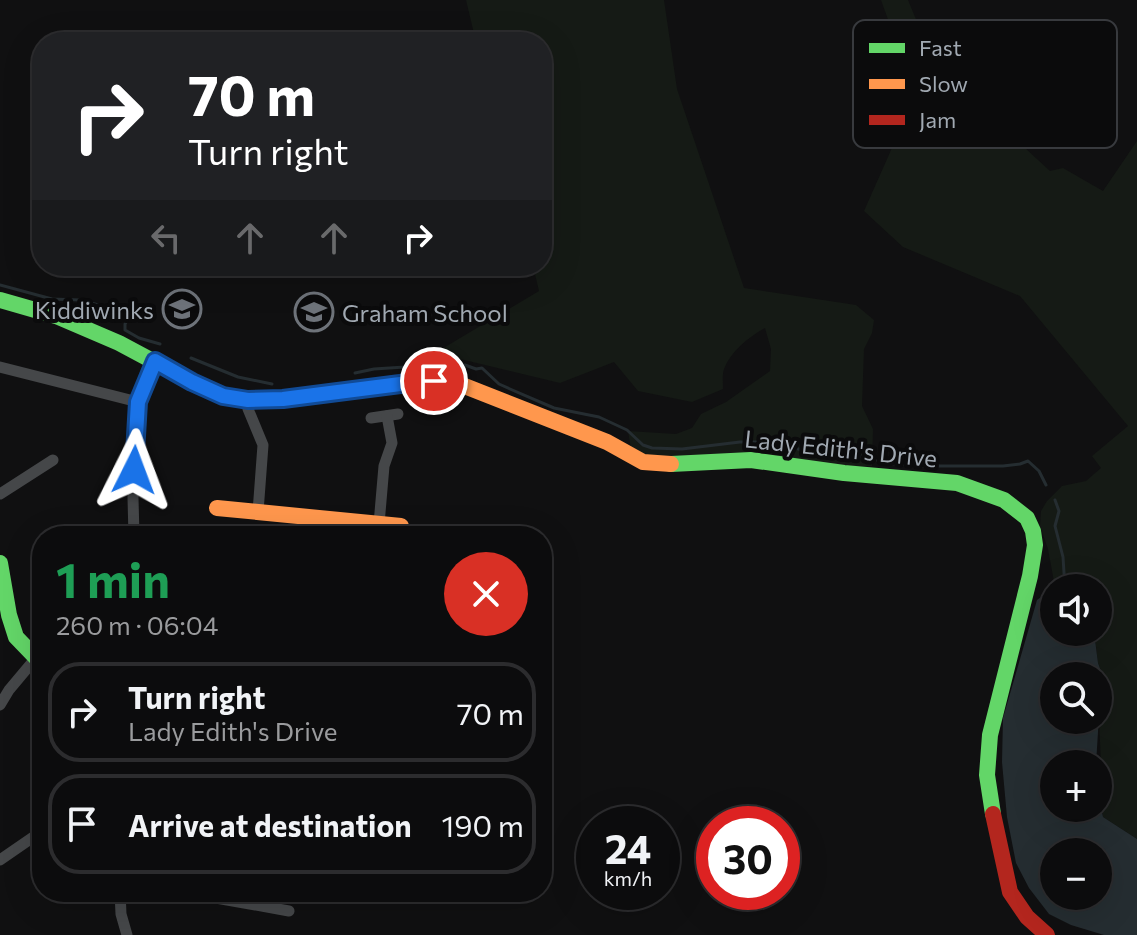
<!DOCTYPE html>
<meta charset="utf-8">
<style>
body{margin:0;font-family:Commissioner,sans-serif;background:#1a1a1b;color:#f1f3f6;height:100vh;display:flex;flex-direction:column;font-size:30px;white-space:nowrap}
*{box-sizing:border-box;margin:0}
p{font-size:26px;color:#9a9b9d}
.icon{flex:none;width:44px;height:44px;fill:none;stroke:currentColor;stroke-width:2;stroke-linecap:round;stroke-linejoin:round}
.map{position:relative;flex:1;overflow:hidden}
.panel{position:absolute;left:32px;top:526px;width:520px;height:376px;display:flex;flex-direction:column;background:#0c0c0d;border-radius:32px;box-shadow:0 8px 32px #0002,0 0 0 2px #2c2c2e}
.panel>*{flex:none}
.hud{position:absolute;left:32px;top:32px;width:520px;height:244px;border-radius:32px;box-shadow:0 8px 32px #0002,0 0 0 2px #2c2c2e;background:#202124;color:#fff;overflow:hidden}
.tools{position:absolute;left:1040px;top:574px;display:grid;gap:16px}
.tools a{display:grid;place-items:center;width:72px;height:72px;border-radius:50%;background:#0c0c0d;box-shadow:0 8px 32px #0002,0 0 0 2px #2c2c2e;font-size:40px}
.speed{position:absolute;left:576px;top:806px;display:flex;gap:16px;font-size:40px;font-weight:700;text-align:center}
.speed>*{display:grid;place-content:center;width:104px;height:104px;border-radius:50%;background:#0c0c0d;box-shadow:0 8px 32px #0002,0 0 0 2px #2c2c2e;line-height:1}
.speed small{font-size:20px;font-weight:400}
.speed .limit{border:12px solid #d22;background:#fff;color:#111}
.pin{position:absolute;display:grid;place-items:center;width:68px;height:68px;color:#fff;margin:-34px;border:4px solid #fff;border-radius:50%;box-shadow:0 2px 8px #0007}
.me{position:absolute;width:88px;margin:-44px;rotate:3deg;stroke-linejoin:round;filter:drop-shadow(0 0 6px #0008)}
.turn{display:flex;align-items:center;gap:28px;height:168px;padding:0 24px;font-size:36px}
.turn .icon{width:104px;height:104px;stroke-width:2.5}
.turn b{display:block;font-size:56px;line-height:68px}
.lanes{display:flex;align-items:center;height:76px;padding:0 24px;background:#0003;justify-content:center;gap:40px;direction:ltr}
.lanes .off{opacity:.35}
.round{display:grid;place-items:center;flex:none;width:84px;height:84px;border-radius:42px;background:#1a1a1b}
.head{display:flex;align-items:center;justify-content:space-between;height:136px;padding:0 24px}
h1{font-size:48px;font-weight:700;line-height:60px;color:#1e9e55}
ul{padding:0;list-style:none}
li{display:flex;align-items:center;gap:24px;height:100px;margin:0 16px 12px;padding:0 8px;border:4px solid #2c2c2e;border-radius:32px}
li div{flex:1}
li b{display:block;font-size:30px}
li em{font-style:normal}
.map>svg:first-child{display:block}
.green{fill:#151a15}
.water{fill:#252d31;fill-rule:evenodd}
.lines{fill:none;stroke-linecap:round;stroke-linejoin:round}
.stream{stroke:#252d31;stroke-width:3}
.street{stroke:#454749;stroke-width:11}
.fast{stroke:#63d668;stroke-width:16}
.slow{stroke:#ff974d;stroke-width:16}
.jam{stroke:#b3261e;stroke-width:16}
.route-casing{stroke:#114b97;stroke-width:20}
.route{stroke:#1a73e8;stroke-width:14}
.labels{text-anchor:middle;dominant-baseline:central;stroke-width:8;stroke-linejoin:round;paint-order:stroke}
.poi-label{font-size:24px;fill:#a1a9b2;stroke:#0b0b0c;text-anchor:end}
.street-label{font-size:24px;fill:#a1a9b2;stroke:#0b0b0c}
.key{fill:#0b0b0c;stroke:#383a3e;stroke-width:2}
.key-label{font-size:22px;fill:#a1a9b2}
</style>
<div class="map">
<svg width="1137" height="935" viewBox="0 0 1137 935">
<rect width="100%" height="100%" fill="#101011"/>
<!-- green -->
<g class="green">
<path d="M 466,0 L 664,0 L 677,89 L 744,288 L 856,305 L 874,320 L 872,333 L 864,349 L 862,406 L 873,429 L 872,466 L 839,467 L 807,464 L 765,452 L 712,455 L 681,460 L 641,454 L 631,449 L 628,431 L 676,434 L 692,428 L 701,414 L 726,402 L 770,371 L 771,349 L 765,328 C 749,337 731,351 724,369 C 722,375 723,383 723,389 L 692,402 L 638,391 L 614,362 L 560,383 L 435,353 L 539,291 L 533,266 L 542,266 L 542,42 L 476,42 Z"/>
<polygon points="881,0 908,0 920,29 945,76 978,73 1008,75 1103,93 1102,104 1010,90 1012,112 997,113 987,126 992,140 1013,137 1050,171 1063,168 1103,191 1137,141 1137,839 1103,817 1099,716 1109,693 1098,663 1094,632 1098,632 1098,588 1055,587 1048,549 1040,526 1041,511 1047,501 1062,486 1086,481 1101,468 1092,456 1128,426 1020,296 903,247 864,211 911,105 900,53"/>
</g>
<!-- water -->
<path class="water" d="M 1055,587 L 1066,588 L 1054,588 L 1054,632 L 1094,632 L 1098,663 L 1109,693 L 1099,716 L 1096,764 L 1054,764 L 1054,808 L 1098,808 L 1098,793 L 1103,817 L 1137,839 L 1137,935 L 1104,935 L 1071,925 L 1049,914 L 1029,888 L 1016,863 L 1007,817 L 1002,762 L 1003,718 L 1037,600 ZM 1054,676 L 1098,676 L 1098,720 L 1054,720 ZM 1098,852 L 1098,896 L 1054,896 L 1054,852 Z"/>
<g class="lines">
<!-- stream -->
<g class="stream">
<polyline points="0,285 52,299 80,300 128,313 130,316 125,324 125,330 139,338 160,344"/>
<polyline points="191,358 238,377 272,384"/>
<polyline points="419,369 465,365 476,369 482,368 499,384 510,389 554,408 599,417 627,430 643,445 652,448 682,449 740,442 772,442 825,456 851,459 866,455 883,463 921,466 1003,466 1020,464 1028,461 1039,471 1046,485"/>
<polyline points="355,373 374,369 405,367"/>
<polyline points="1055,500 1059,511 1055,526 1063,557 1065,588"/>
</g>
<!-- street -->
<g class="street">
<polyline points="0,367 138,402"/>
<polyline points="248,400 248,409 263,445 258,512"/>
<polyline points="371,418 398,414"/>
<polyline points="0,494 53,460"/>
<polyline points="379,524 384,466 392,443 387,416"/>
<polyline points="79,536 81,533 134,533"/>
<polyline points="134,536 133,498 138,402 155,361"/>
<polyline points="0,705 9,690 35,659"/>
<polyline points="0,860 42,831"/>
<polyline points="120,892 121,914 127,935"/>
<polyline points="182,892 289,911"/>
</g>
<!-- fast -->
<g class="fast">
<polyline points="0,300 56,316 119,343 192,382 223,396 248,400 283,399 360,389"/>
<polyline points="671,464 751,460 844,473 957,483 1004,500 1027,518 1033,531 1035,545 1030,576 990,735 987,775 993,814"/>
<polyline points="0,563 9,615 16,637 42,664"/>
</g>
<!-- slow -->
<g class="slow">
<polyline points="360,389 434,381 462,385 607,442 643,462 671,464"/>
<polyline points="217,508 401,526"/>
</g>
<!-- jam -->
<polyline class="jam" points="993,814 1010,892 1027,917 1047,935"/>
</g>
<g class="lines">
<defs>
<polyline id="route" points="134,470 138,402 155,361 192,382 223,396 248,400 283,399 416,382 434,381"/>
</defs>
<!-- route casing -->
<use href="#route" class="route-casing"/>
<!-- route -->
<use href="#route" class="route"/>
</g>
<!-- icons -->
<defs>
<symbol id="school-ring" viewBox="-11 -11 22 22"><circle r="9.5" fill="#0b0b0c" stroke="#6e737a" stroke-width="1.5"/><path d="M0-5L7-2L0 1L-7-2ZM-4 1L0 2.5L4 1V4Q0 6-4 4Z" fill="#6e737a"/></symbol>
</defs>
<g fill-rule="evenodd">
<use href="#school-ring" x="160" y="287" width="44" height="44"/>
<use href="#school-ring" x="292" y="290" width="44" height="44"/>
</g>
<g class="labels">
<!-- poi labels -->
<g class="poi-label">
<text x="154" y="309">Kiddiwinks</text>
<text x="342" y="312" text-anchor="start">Graham School</text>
</g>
<!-- street labels -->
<g class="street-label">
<text transform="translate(841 448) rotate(6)">Lady Edith's Drive</text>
</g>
</g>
<!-- legend -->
<rect x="853" y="20" width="264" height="128" rx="12" class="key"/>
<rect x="869" y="43" width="36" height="10" fill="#63d668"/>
<rect x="869" y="79" width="36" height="10" fill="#ff974d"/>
<rect x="869" y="115" width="36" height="10" fill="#b3261e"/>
<g class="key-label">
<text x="919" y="56">Fast</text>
<text x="919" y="92">Slow</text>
<text x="919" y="128">Jam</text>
</g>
</svg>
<div class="tools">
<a><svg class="icon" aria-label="sound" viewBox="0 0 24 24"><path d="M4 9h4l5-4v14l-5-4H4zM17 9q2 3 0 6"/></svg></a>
<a><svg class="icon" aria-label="search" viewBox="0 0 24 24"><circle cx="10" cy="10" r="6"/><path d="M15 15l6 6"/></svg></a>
<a>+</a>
<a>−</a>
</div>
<div class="speed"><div>24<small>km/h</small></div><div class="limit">30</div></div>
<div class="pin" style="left:434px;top:381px;background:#d93025"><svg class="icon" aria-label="arrive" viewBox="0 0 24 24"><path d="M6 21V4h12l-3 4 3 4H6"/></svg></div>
<svg class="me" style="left:134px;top:470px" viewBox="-20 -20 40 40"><path d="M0-17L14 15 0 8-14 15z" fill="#1a73e8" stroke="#fff" stroke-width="4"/></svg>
<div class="hud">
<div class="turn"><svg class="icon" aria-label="right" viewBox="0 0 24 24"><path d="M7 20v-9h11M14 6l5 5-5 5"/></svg><div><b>70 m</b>Turn right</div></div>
<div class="lanes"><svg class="icon off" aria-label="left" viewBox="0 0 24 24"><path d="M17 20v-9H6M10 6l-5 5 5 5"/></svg><svg class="icon off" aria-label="ahead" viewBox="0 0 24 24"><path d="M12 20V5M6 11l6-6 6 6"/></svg><svg class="icon off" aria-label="ahead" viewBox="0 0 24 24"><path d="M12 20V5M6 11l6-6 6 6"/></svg><svg class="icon" aria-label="right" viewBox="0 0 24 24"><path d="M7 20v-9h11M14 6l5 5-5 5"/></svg></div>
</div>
<section class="panel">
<div class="head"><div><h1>1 min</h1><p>260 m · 06:04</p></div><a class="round" style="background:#d93025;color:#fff"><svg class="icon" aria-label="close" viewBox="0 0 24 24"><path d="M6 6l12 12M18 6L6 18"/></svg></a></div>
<ul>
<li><svg class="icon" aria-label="right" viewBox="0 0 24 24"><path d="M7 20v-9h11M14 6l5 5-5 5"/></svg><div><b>Turn right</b><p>Lady Edith's Drive</p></div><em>70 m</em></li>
<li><svg class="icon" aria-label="arrive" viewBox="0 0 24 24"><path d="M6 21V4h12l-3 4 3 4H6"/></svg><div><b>Arrive at destination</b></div><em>190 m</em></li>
</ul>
</section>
</div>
